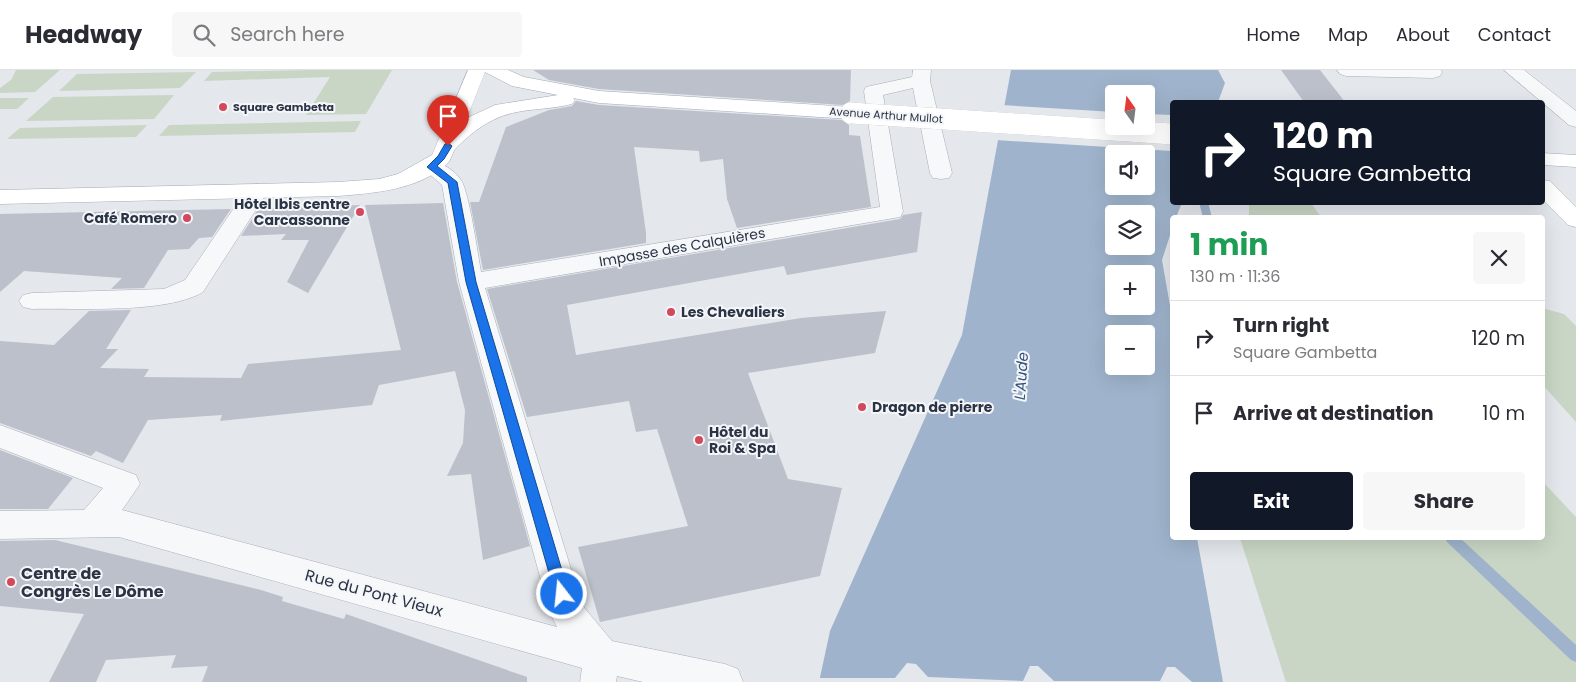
<!DOCTYPE html>
<meta charset="utf-8">
<style>
body{margin:0;font-family:Poppins,sans-serif;background:#f7f7f7;color:#2b2b33;height:100vh;display:flex;flex-direction:column;font-size:19px;white-space:nowrap}
*{box-sizing:border-box;margin:0}
p{font-size:16px;color:#7c7c81}
.icon{flex:none;width:28px;height:28px;fill:none;stroke:currentColor;stroke-width:2;stroke-linecap:round;stroke-linejoin:round}
.map{position:relative;flex:1;overflow:hidden}
.details{position:absolute;left:1170px;top:145px;width:375px;height:325px;display:flex;flex-direction:column;background:#fff;border-radius:5px;box-shadow:0 5px 20px #0002}
.details>*{flex:none}
.top-card{position:absolute;left:1170px;top:30px;width:375px;height:105px;border-radius:5px;box-shadow:0 5px 20px #0002;background:#111827;color:#fff;overflow:hidden}
.needle{width:32px;rotate:346deg}
.controls{position:absolute;left:1105px;top:15px;display:grid;gap:10px}
.controls a{display:grid;place-items:center;width:50px;height:50px;border-radius:5px;background:#fff;box-shadow:0 5px 20px #0002;font-size:25px}
.pin{position:absolute;display:grid;place-items:center;width:42px;height:42px;color:#fff;margin:-51px -21px;border-radius:50% 50% 50% 0;rotate:-45deg;box-shadow:0 0 5px #0007}
.pin .icon{rotate:45deg}
.me{position:absolute;width:55px;margin:-28px;rotate:344deg;stroke-linejoin:round;filter:drop-shadow(0 0 4px #0008)}
.turn{display:flex;align-items:center;gap:18px;height:105px;padding:0 20px;font-size:22px}
.turn .icon{width:65px;height:65px;stroke-width:2.5}
.turn b{display:block;font-size:35px;line-height:42px}
.round{display:grid;place-items:center;flex:none;width:52px;height:52px;border-radius:5px;background:#f7f7f7}
.overview{display:flex;align-items:center;justify-content:space-between;height:85px;padding:0 20px}
h1{font-size:30px;font-weight:700;line-height:38px;color:#1e9e55}
.action{display:flex;gap:10px;margin-top:auto;padding:10px 20px}
.action a{flex:1;height:58px;border-radius:5px;background:#111827;color:#fff;font-size:20px;font-weight:700;line-height:58px;text-align:center}
.action a+a{background:#f7f7f7;color:#2b2b33}
ul{padding:0;list-style:none}
li{display:flex;align-items:center;gap:15px;height:75px;padding:0 20px;border-top:1px solid #e1e1e2}
li div{flex:1}
li b{display:block;font-size:19px}
li em{font-style:normal}
header{display:flex;align-items:center;gap:30px;box-sizing:border-box;height:70px;padding:0 25px;background:#fff;border-bottom:1px solid #e1e1e2}
header strong{font-size:24px}
nav{display:flex;gap:28px;margin-inline-start:auto;font-size:18px}
.search{width:350px;height:45px;background:#f7f7f7;display:flex;align-items:center;gap:12px;box-sizing:border-box;padding:0 18px;border-radius:5px;color:#7c7c81;font-size:19px}
.map>svg:first-child{display:block}
.green{fill:#c9d6c5}
.water{fill:#9fb4cc;fill-rule:evenodd}
.pier{fill:#e4e7ec}
.lines{fill:none;stroke-linecap:round;stroke-linejoin:round}
.stream{fill:#9fb4cc;fill-rule:evenodd}
.building{fill:#bbc0ca}
.minor-casing{stroke:#a9aeb7;stroke-width:1}
.major-casing{stroke:#a3abb8;stroke-width:1}
.minor{fill:#f7f8fa;fill-rule:evenodd}
.major{fill:#fff;fill-rule:evenodd}
.major-bridge-casing{stroke:#a3abb8;stroke-width:21;stroke-linecap:butt}
.major-bridge{stroke:#fff;stroke-width:21}
.route{fill:#1a73e8;stroke:#114b97}
.poi-dot{fill:#d1495b;stroke:#f4f6f9;stroke-width:2}
.labels{text-anchor:middle;dominant-baseline:central;stroke-width:4;stroke-linejoin:round;paint-order:stroke}
.far-poi-label{font-size:11px;font-weight:bold;fill:#2b3445;stroke:#f4f6f9;text-anchor:start}
.far-street-label{font-size:11px;fill:#2b3445;stroke:#f4f6f9}
.poi-label{font-size:14px;font-weight:bold;fill:#2b3445;stroke:#f4f6f9;text-anchor:start}
.street-label{font-size:14px;fill:#2b3445;stroke:#f4f6f9}
.water-label{font-size:15px;font-style:italic;fill:#34527a;stroke:#f4f6f9}
.near-poi-label{font-size:16px;font-weight:bold;fill:#2b3445;stroke:#f4f6f9;text-anchor:start}
.near-street-label{font-size:16px;fill:#2b3445;stroke:#f4f6f9}
</style>
<header>
<strong>Headway</strong>
<div class="search"><svg class="icon" aria-label="search" viewBox="0 0 24 24"><circle cx="10" cy="10" r="6"/><path d="M15 15l6 6"/></svg>Search here</div>
<nav><a>Home</a><a>Map</a><a>About</a><a>Contact</a></nav>
</header>
<div class="map">
<svg width="1576" height="612" viewBox="0 0 1576 612">
<rect width="100%" height="100%" fill="#e4e7ec"/>
<!-- green -->
<g class="green">
<polygon points="16,0 60,0 35,22 0,23 0,18 11,10"/>
<polygon points="309,0 392,0 366,44 306,45 330,7 204,11 212,2"/>
<polygon points="196,2 180,18 59,21 77,4"/>
<polygon points="174,25 154,49 26,51 53,27"/>
<polygon points="0,28 29,28 17,39 0,39"/>
<polygon points="361,51 355,62 159,66 169,55"/>
<polygon points="147,55 136,67 7,69 20,58"/>
<polygon points="1249,133 1311,133 1321,147 1249,147"/>
<polygon points="1542,238 1564,244 1576,256 1576,352 1543,315"/>
<polygon points="1543,412 1576,447 1576,612 1286,612 1240,468 1542,468"/>
</g>
<!-- water -->
<path class="water" d="M 1011,0 L 1218,0 L 1225,13 L 1218,32 L 1172,32 L 1172,132 L 1182,133 L 1176,147 L 1172,148 L 1172,159 L 1162,190 L 1172,247 L 1172,468 L 1197,468 L 1223,612 L 819,612 L 830,561 L 962,265 ZM 1114,24 L 1146,24 L 1146,56 L 1114,56 ZM 1114,84 L 1146,84 L 1146,116 L 1114,116 ZM 1114,144 L 1146,144 L 1146,176 L 1114,176 ZM 1114,204 L 1146,204 L 1146,236 L 1114,236 ZM 1114,264 L 1146,264 L 1146,296 L 1114,296 Z"/>
<!-- pier -->
<g class="pier">
<polygon points="1002,35 1114,42 1114,56 1146,56 1146,44 1172,45 1172,81 996,70"/>
<polygon points="907,593 916,594 928,607 1023,611 1030,596 1038,596 1054,611 1160,611 1167,597 1175,597 1192,612 1226,612 817,612 818,608 895,608"/>
</g>
<g class="lines">
<!-- stream -->
<g class="stream">
<polygon points="1199,132 1208,132 1212,148 1203,148"/>
<polygon points="1445,468 1460,468 1576,575 1576,592 1571,590 1447,472"/>
</g>
</g>
<!-- building -->
<g class="building">
<polygon points="533,0 851,0 850,31 843,35 599,19 549,10"/>
<polygon points="1281,0 1320,0 1345,32 1304,32"/>
<polygon points="576,31 599,35 842,50 849,55 849,65 860,66 871,137 737,158 727,129 723,89 700,92 699,81 634,77 646,163 646,173 483,200 470,132 479,132 506,57 549,40 572,36"/>
<polygon points="443,133 457,212 530,476 483,490 471,404 447,406 463,373 465,340 455,301 379,315 372,335 220,351 222,345 148,350 123,393 96,381 91,386 0,353 0,271 54,275 89,241 131,240 106,279 118,279 100,298 149,299 144,307 241,308 248,294 401,280 365,135"/>
<polygon points="360,135 308,223 287,212 309,170 281,170 286,164 241,166 259,138 305,137 305,140 308,137"/>
<polygon points="231,139 212,167 199,168 189,179 168,180 144,218 111,219 122,208 24,201 0,222 0,144"/>
<polygon points="922,142 917,182 787,205 784,196 567,235 576,285 801,248 886,241 875,283 748,303 788,409 842,418 820,506 600,552 578,477 688,456 657,359 636,362 629,331 527,347 487,219 900,149 903,145"/>
<polygon points="0,380 73,408 48,439 0,439"/>
<polygon points="55,470 261,520 283,527 282,531 344,549 346,544 527,607 527,612 202,612 208,596 171,598 176,585 106,590 96,612 49,612 84,544 0,536 0,471"/>
</g>
<g class="lines">
<defs>
<g id="minor">
<path d="M 913,0 L 931,0 L 930,11 L 952,103 L 949,108 L 941,109 L 933,108 L 930,103 L 913,18 L 883,25 L 903,142 L 900,147 L 485,218 L 582,535 L 612,571 L 725,594 L 738,599 L 743,612 L 643,612 L 617,606 L 616,612 L 580,612 L 582,598 L 119,467 L 0,469 L 0,441 L 84,440 L 103,418 L 0,378 L 0,355 L 136,405 L 140,414 L 122,440 L 557,557 L 550,543 L 459,212 L 442,115 L 421,97 L 424,92 C 437,89 454,99 461,110 C 469,121 478,185 481,202 L 880,137 L 864,21 L 866,17 L 912,7 Z"/>
<polygon points="1337,0 1441,0 1442,2 1440,6 1433,8 1346,6 1340,4"/>
<polygon points="1504,0 1524,0 1576,41 1576,57 1569,55"/>
<path d="M 257,114 L 265,116 L 268,121 L 203,222 C 167,244 76,238 32,239 L 23,237 L 19,231 L 23,225 L 32,223 L 164,219 L 185,210 L 249,116 Z"/>
</g>
<g id="major">
<path d="M 468,0 L 508,0 L 524,7 L 599,21 L 851,37 L 858,39 L 861,43 L 858,47 L 851,49 L 599,33 L 573,28 L 575,30 L 572,34 C 546,41 518,37 493,50 C 479,57 467,67 456,78 C 452,82 452,89 447,94 C 418,120 375,123 338,126 L 0,134 L 0,120 L 338,112 L 379,109 L 398,104 L 432,85 ZM 485,2 L 512,16 L 558,25 L 495,35 L 467,48 Z"/>
<polygon points="1542,83 1576,85 1576,97 1542,95"/>
<polygon points="1542,110 1550,111 1576,137 1576,157 1568,155 1542,129"/>
</g>
</defs>
<!-- minor casing -->
<use href="#minor" class="minor-casing"/>
<!-- major casing -->
<use href="#major" class="major-casing"/>
<!-- minor -->
<use href="#minor" class="minor"/>
<!-- major -->
<use href="#major" class="major"/>
<defs>
<polyline id="major-bridge" points="851,43 1172,64"/>
</defs>
<!-- major-bridge casing -->
<use href="#major-bridge" class="major-bridge-casing"/>
<!-- major-bridge -->
<use href="#major-bridge" class="major-bridge"/>
</g>
<!-- route -->
<polygon class="route" points="448,73 452,76 444,89 437,96 457,112 476,212 569,524 567,529 562,531 557,529 555,524 466,212 448,113 427,97 438,86 445,74"/>
<!-- markers -->
<g class="poi-dot">
<circle cx="223" cy="37" r="5"/>
<circle cx="360" cy="142" r="5"/>
<circle cx="187" cy="148" r="5"/>
<circle cx="671" cy="242" r="5"/>
<circle cx="862" cy="337" r="5"/>
<circle cx="699" cy="370" r="5"/>
<circle cx="11" cy="512" r="5"/>
</g>
<g class="labels">
<!-- far-poi labels -->
<g class="far-poi-label">
<text x="233" y="37">Square Gambetta</text>
</g>
<!-- far-street labels -->
<g class="far-street-label">
<text transform="translate(886 45) rotate(4)">Avenue Arthur Mullot</text>
</g>
<!-- poi labels -->
<g class="poi-label">
<text x="350" y="134" text-anchor="end">Hôtel Ibis centre<tspan x="350" dy="16">Carcassonne</tspan></text>
<text x="177" y="148" text-anchor="end">Café Romero</text>
<text x="681" y="242">Les Chevaliers</text>
<text x="872" y="337">Dragon de pierre</text>
<text x="709" y="362">Hôtel du<tspan x="709" dy="16">Roi &amp; Spa</tspan></text>
</g>
<!-- street labels -->
<g class="street-label">
<text transform="translate(682 177) rotate(-10)">Impasse des Calquières</text>
</g>
<!-- water labels -->
<g class="water-label">
<text transform="translate(1021 306) rotate(-86)">L'Aude</text>
</g>
<!-- near-poi labels -->
<g class="near-poi-label">
<text x="21" y="503">Centre de<tspan x="21" dy="18">Congrès Le Dôme</tspan></text>
</g>
<!-- near-street labels -->
<g class="near-street-label">
<text transform="translate(374 523) rotate(15)">Rue du Pont Vieux</text>
</g>
</g>
</svg>
<div class="controls">
<a><svg class="needle" viewBox="-14 -14 28 28"><path d="M0-13l5 13h-10z" fill="#e53935"/><path d="M0 13l5-13h-10z" fill="#7c7c81"/></svg></a>
<a><svg class="icon" aria-label="sound" viewBox="0 0 24 24"><path d="M4 9h4l5-4v14l-5-4H4zM17 9q2 3 0 6"/></svg></a>
<a><svg class="icon" aria-label="layers" viewBox="0 0 24 24"><path d="M12 4l9 5-9 5-9-5zM3 14l9 5 9-5"/></svg></a>
<a>+</a>
<a>−</a>
</div>
<div class="pin" style="left:448px;top:76px;background:#d93025"><svg class="icon" aria-label="arrive" viewBox="0 0 24 24"><path d="M6 21V4h12l-3 4 3 4H6"/></svg></div>
<svg class="me" style="left:562px;top:524px" viewBox="-20 -20 40 40"><circle r="17" fill="#1a73e8" stroke="#fff" stroke-width="3"/><path d="M0-11L8 9 0 5-8 9z" fill="#fff"/></svg>
<div class="top-card">
<div class="turn"><svg class="icon" aria-label="right" viewBox="0 0 24 24"><path d="M7 20v-9h11M14 6l5 5-5 5"/></svg><div><b>120 m</b>Square Gambetta</div></div>
</div>
<section class="details">
<div class="overview"><div><h1>1 min</h1><p>130 m · 11:36</p></div><a class="round"><svg class="icon" aria-label="close" viewBox="0 0 24 24"><path d="M6 6l12 12M18 6L6 18"/></svg></a></div>
<ul>
<li><svg class="icon" aria-label="right" viewBox="0 0 24 24"><path d="M7 20v-9h11M14 6l5 5-5 5"/></svg><div><b>Turn right</b><p>Square Gambetta</p></div><em>120 m</em></li>
<li><svg class="icon" aria-label="arrive" viewBox="0 0 24 24"><path d="M6 21V4h12l-3 4 3 4H6"/></svg><div><b>Arrive at destination</b></div><em>10 m</em></li>
</ul>
<div class="action"><a>Exit</a><a>Share</a></div>
</section>
</div>
